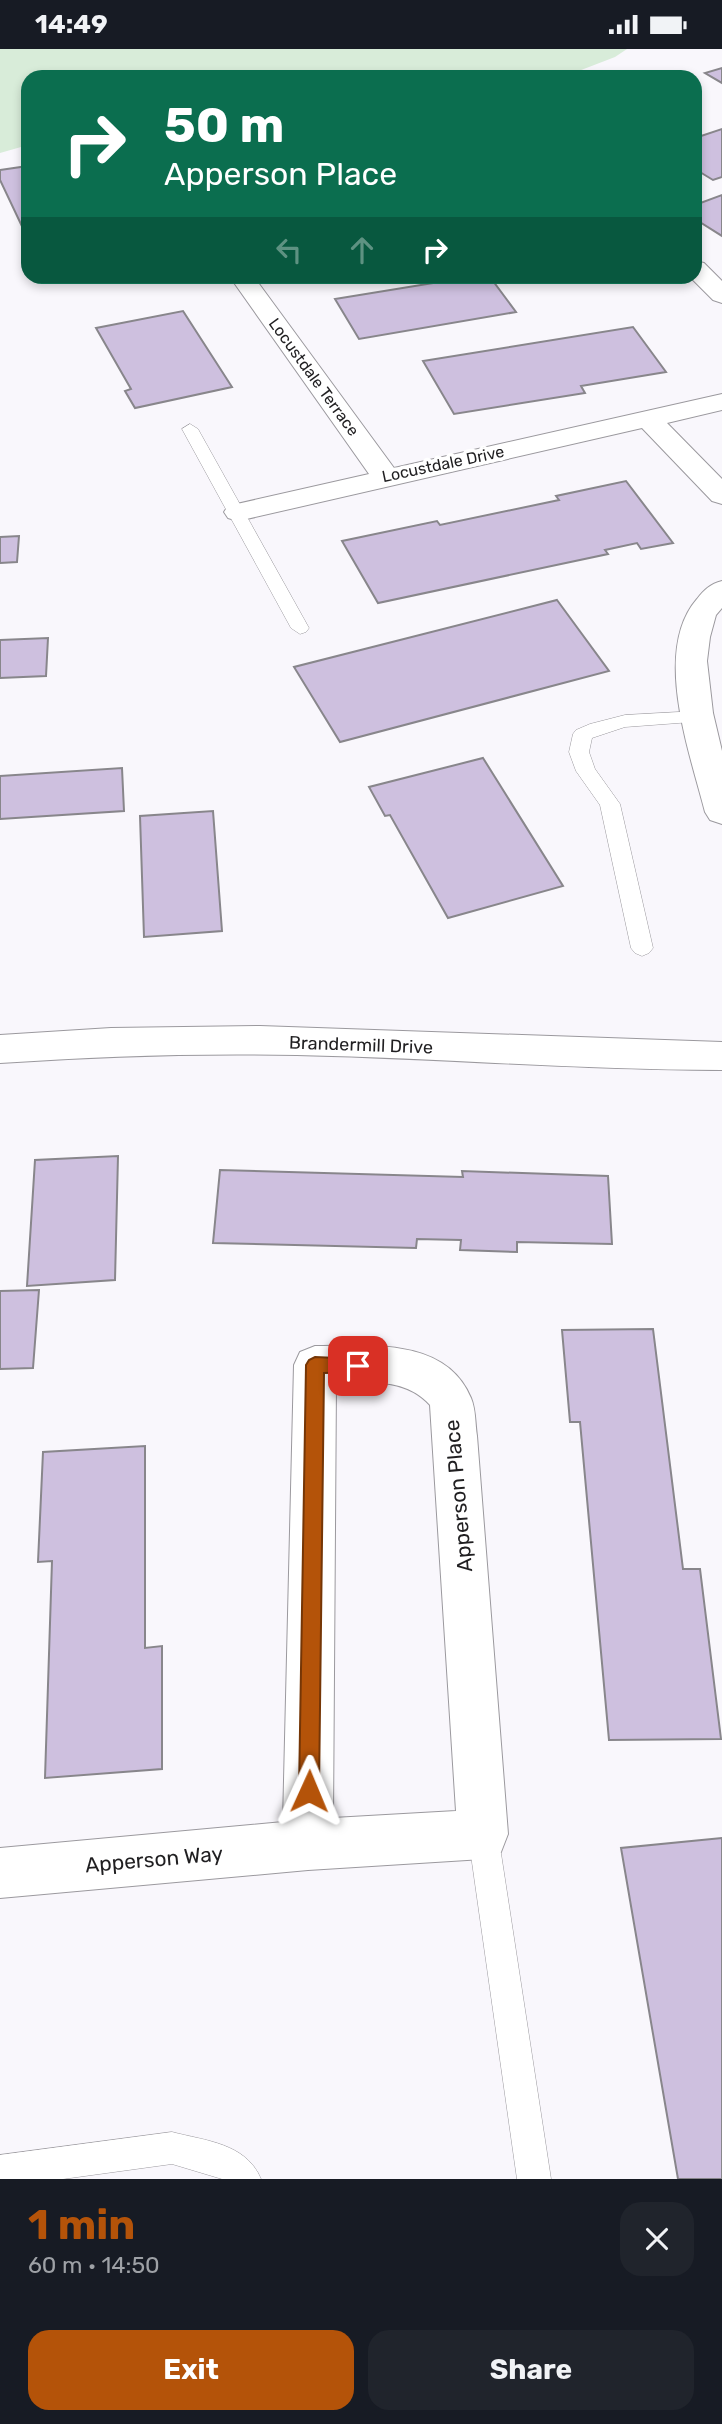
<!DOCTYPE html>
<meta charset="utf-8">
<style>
body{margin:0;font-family:Rubik,sans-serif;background:#20242c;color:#f1f3f6;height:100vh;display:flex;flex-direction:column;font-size:26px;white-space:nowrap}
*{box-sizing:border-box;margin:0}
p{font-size:23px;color:#9ea1a6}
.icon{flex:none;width:38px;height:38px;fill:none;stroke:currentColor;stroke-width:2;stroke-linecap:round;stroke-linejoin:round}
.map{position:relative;height:2130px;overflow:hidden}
.side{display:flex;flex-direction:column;background:#171b24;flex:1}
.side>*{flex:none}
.top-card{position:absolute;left:21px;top:21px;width:681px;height:214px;border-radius:21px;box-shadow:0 4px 10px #0003;background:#0b6e4f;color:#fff;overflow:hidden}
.pin{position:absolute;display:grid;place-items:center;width:60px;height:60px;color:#fff;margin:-30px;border-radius:14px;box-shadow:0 4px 10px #0006}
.me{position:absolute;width:77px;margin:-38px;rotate:1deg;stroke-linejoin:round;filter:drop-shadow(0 0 5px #0008)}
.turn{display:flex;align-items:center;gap:24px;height:147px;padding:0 28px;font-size:32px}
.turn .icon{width:91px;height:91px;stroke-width:2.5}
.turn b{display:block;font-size:49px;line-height:60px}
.lanes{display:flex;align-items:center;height:66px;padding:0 28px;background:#0003;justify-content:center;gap:35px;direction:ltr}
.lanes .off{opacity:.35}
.round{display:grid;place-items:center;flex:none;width:74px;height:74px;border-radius:21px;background:#20242c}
.summary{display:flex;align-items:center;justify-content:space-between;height:119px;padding:0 28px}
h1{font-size:42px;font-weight:700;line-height:52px;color:#b45309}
.button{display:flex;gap:14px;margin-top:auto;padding:14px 28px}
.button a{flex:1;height:80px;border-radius:21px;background:#b45309;color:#fff;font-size:28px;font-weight:700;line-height:80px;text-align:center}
.button a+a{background:#20242c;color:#f1f3f6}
.status{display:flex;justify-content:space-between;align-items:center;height:49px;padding:0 35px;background:#171b24;direction:ltr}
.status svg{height:19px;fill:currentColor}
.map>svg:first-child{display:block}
.green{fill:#d8ecd9}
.building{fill:#cec0df;stroke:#88868b;stroke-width:2}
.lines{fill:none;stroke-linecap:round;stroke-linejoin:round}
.lane-casing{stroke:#9b999e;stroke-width:1}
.street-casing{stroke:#9b999e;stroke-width:2}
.lane{fill:#fff;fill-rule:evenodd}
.street{fill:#fff;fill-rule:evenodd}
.route{fill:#b45309;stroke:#753606;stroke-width:2}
.labels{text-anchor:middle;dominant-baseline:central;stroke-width:7;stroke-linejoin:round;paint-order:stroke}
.far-street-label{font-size:16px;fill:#201f21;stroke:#fff}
.street-label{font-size:18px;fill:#201f21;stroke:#fff}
.near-street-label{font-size:21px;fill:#201f21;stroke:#fff}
</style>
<div class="status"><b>14:49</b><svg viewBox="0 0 49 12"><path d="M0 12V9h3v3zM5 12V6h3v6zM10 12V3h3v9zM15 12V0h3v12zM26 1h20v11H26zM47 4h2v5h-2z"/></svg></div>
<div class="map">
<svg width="722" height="2130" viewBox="0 0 722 2130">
<rect width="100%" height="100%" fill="#f9f7fc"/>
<!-- green -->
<polygon class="green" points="0,0 627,0 615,8 563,28 28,28 28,96 0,104"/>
<!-- building -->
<g class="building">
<polygon points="722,19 722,34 705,24"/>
<polygon points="722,80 722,128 713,131 695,120 695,89"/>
<polygon points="28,117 28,190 0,131 0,121"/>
<polygon points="722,146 722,187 695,170 695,156"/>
<polygon points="470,228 490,228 516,263 359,290 335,250"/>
<polygon points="183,262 232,338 135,359 125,342 131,340 96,279"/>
<polygon points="633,278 666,323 581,337 585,344 454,365 423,312"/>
<polygon points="626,432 673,494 641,500 637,494 605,501 608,505 378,554 342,492 437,472 440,476 559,451 556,447"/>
<polygon points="19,487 17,513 0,514 0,488"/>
<polygon points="557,551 609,622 340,693 294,618"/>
<polygon points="48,589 46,627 0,629 0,591"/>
<polygon points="483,709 563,837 448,869 390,766 385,767 369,738"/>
<polygon points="122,719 124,762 0,770 0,727"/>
<polygon points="213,762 222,882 144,888 140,767"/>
<polygon points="118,1107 115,1231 27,1237 35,1111"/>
<polygon points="220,1121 463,1128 462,1122 608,1127 612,1195 517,1193 517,1203 460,1201 461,1191 417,1190 416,1199 213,1194"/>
<polygon points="39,1241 33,1319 0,1320 0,1242"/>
<polygon points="653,1280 683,1520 700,1520 721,1690 609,1691 580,1373 570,1373 562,1281"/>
<polygon points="145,1397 145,1599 162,1597 162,1720 45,1729 52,1512 38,1513 43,1403"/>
<polygon points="722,1789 722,2130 678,2130 621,1799"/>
</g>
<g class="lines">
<defs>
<g id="lane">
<polygon points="190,375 198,380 309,579 306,583 300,585 291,579 182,380"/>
<polygon points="698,662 705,664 707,668 705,672 625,678 592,689 589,703 595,720 620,755 653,899 649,904 642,907 635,904 631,899 600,756 576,722 569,703 573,685 576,681 590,675 625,666"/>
<polygon points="483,1770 493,1775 498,1785 551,2130 517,2130 468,1785 473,1775"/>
<path d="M 172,2083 C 206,2092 246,2094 261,2130 L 222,2130 L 172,2115 L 63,2130 L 0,2130 L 0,2106 Z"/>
</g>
<g id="street">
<polygon points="695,212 704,214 722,232 722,254 713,251 690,228 695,228"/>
<polygon points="230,228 254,228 394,419 722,345 722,361 667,374 722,430 722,455 712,452 642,379 238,472 228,469 224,463 228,457 369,425"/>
<path d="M 722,532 L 722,559 L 716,566 L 710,588 L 707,612 L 713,664 L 722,702 L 722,775 L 710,771 L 705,763 C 690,704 652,602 697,550 C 704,541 710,535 722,532 Z"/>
<path d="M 260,977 L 722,993 L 722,1021 C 580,1021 439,1009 297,1006 C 198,1004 99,1007 0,1014 L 0,986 L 111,979 Z"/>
<path d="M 315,1297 C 369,1297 446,1288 471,1349 C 476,1361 475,1374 477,1387 L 508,1785 L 501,1803 L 483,1810 L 308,1821 L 0,1849 L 0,1799 L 283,1773 L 294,1316 L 300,1303 ZM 336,1334 C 370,1333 406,1329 430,1356 L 456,1762 L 333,1769 Z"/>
</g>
</defs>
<!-- lane casing -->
<use href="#lane" class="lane-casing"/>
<!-- street casing -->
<use href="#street" class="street-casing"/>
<!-- lane -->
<use href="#lane" class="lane"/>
<!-- street -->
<use href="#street" class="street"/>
</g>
<!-- route -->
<polygon class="route" points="315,1308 358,1310 364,1312 367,1317 364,1323 324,1324 319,1742 316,1750 309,1753 302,1750 299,1742 306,1316 309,1311"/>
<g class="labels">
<!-- far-street labels -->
<g class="far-street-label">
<text transform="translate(314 328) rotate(54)">Locustdale Terrace</text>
<text transform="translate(443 415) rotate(-12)">Locustdale Drive</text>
</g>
<!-- street labels -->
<g class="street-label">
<text transform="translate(361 996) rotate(2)">Brandermill Drive</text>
</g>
<!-- near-street labels -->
<g class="near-street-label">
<text transform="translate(458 1447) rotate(-95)">Apperson Place</text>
<text transform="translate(154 1810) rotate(-5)">Apperson Way</text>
</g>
</g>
</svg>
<div class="pin" style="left:358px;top:1317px;background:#d93025"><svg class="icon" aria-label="arrive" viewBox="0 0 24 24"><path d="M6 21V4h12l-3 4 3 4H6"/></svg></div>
<svg class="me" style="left:309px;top:1742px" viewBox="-20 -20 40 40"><path d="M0-17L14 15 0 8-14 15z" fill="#b45309" stroke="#fff" stroke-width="4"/></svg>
<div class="top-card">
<div class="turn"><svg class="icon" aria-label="right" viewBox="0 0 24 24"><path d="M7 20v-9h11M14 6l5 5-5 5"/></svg><div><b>50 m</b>Apperson Place</div></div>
<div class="lanes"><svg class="icon off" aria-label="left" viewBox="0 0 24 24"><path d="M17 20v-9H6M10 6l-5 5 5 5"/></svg><svg class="icon off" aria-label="ahead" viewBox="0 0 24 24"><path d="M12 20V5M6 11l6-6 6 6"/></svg><svg class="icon" aria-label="right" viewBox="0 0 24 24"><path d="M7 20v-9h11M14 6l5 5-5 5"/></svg></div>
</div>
</div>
<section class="side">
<div class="summary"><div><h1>1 min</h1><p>60 m · 14:50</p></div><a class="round"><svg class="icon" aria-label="close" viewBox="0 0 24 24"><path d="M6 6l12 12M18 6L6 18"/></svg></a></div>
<div class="button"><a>Exit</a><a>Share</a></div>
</section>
